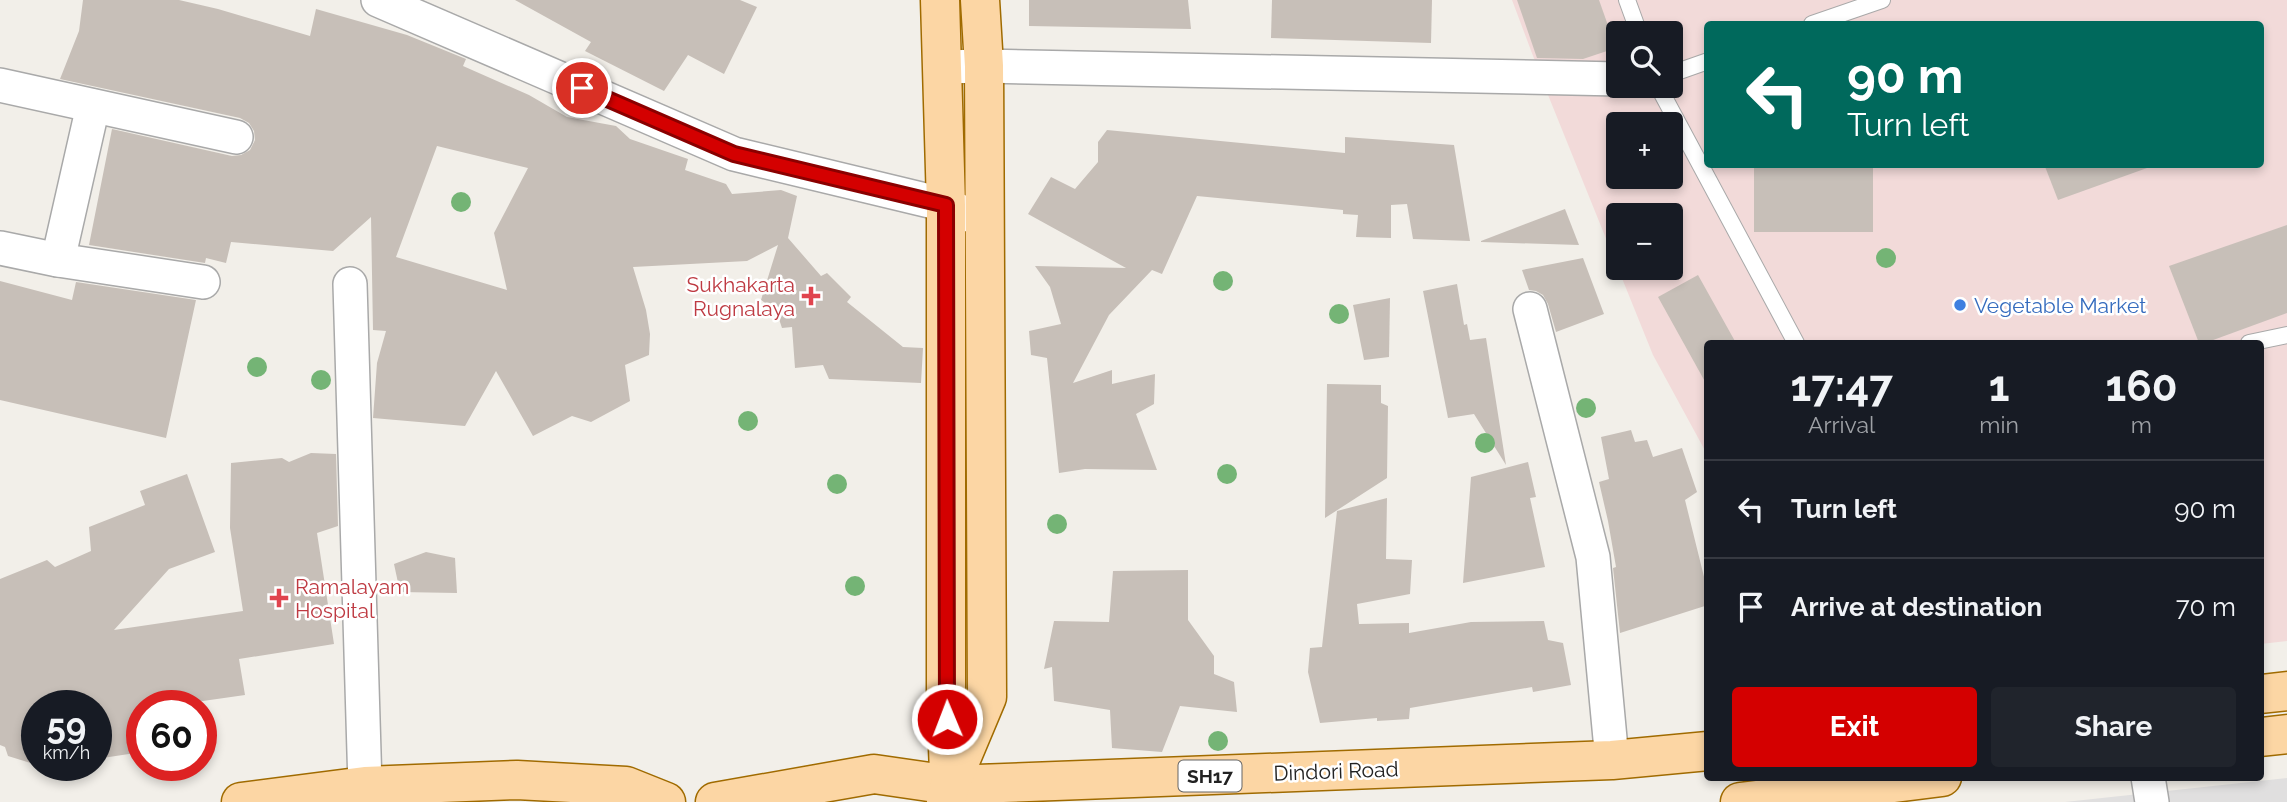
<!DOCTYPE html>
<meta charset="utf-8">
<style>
body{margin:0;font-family:Raleway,sans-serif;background:#20242c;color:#f1f3f6;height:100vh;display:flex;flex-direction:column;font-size:26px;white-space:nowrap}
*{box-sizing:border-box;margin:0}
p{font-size:23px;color:#9ea1a6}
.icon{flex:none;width:38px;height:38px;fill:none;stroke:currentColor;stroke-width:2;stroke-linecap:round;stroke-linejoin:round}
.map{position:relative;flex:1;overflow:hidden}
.panel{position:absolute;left:1704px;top:340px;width:560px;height:441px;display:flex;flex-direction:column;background:#171b24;border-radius:7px;box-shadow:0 4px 10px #0003}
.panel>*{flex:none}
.banner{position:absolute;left:1704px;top:21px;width:560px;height:147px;border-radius:7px;box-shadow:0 4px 10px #0003;background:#00695c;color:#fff;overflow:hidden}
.fabs{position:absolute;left:1606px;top:21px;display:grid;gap:14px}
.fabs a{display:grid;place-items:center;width:77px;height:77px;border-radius:7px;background:#171b24;box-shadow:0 4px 10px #0003;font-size:35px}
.speed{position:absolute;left:21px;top:690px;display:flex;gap:14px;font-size:35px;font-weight:700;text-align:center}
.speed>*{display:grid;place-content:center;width:91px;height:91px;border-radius:50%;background:#171b24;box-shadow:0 4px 10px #0003;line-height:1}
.speed small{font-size:18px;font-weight:400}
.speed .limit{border:10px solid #d22;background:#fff;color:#111}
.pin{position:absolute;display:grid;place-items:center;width:60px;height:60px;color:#fff;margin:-30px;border:4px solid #fff;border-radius:50%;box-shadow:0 2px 7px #0007}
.me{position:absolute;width:77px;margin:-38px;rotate:359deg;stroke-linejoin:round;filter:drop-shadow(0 0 5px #0008)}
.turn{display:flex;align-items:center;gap:24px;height:147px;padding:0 28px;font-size:32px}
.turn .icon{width:91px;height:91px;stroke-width:2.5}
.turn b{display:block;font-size:49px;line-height:60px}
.eta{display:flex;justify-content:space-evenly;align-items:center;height:119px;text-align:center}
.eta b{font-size:42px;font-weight:700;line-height:49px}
.primary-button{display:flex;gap:14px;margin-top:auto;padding:14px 28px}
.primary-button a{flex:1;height:80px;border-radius:7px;background:#d40000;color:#fff;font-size:28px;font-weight:700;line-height:80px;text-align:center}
.primary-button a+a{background:#20242c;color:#f1f3f6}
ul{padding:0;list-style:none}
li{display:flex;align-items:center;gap:21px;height:98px;padding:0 28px;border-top:2px solid #363941}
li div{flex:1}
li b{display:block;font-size:26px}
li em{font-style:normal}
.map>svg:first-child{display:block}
.residential{fill:#e0dfdf}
.commercial{fill:#f2dad9;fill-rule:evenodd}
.building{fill:#c7bfb8;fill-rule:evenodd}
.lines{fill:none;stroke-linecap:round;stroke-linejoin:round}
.service-casing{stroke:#a9a9a9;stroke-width:18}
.minor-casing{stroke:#a9a9a9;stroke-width:36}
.primary-casing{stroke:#a06b00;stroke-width:41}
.service{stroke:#fff;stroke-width:16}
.minor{stroke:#fff;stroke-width:33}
.primary{stroke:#fcd6a4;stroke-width:38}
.tree{fill:#74b475}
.route-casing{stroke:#8a0000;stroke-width:18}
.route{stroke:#d40000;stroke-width:12}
.health-dot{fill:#e0444e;stroke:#fff;stroke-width:2.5}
.shop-dot{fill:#3f7fe0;stroke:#fff;stroke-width:2.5}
.labels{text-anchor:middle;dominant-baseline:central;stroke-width:5;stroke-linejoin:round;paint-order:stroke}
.shield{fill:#fff;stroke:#646464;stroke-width:2}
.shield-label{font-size:19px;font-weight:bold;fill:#222}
.health-label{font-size:21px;fill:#be3a42;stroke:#fff;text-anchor:end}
.shop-label{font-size:21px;fill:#366cbe;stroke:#fff;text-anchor:start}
.street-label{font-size:21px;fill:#222;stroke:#fff}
</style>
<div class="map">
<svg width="2287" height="802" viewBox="0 0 2287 802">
<rect width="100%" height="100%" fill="#f2efe9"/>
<!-- residential -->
<polygon class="residential" points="2287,778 2287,802 2065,802"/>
<!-- commercial -->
<path class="commercial" d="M 1512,0 L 2287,0 L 2287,641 L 2261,644 L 2261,343 L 1708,343 L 1708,456 L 1653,355 L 1544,85 ZM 1708,24 L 2261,24 L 2261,164 L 1708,164 ZM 1619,33 L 1671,33 L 1671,86 L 1619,86 ZM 1619,124 L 1671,124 L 1671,177 L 1619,177 ZM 1619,215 L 1671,215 L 1671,268 L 1619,268 Z"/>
<!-- building -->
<g class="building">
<path d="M 83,0 L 179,0 L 218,9 L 310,36 L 316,9 L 407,35 L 466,59 L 463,66 L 529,95 L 567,117 L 616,126 L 630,139 L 688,159 L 685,170 L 726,184 L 732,194 L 781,190 L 797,196 L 788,238 L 821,276 L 827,273 L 851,297 L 847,302 L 903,347 L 923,348 L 921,383 L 829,379 L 823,365 L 795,368 L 792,327 L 782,328 L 776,310 L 761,300 L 778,245 L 747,261 L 633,267 L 646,310 L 650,334 L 649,355 L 625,365 L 630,401 L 591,422 L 572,416 L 533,436 L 496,371 L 465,426 L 373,418 L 377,363 L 386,331 L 373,330 L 371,217 L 333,251 L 231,242 L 226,263 L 206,258 L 205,263 L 89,245 L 112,129 L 232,156 L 241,155 L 250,150 L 255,140 L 254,131 L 249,123 L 240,118 L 60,79 L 79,31 ZM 437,146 L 528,168 L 494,233 L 507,290 L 396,257 Z"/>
<polygon points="515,0 740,0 757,7 724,74 688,55 664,91 585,51 591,42"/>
<polygon points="1029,0 1188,0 1191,29 1029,26"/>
<polygon points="1272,0 1432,0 1431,43 1271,38"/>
<polygon points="1517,0 1599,0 1616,48 1583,59 1537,58"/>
<polygon points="1107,130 1345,153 1345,137 1454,145 1470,241 1413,239 1407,204 1391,205 1391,238 1356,237 1358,215 1343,214 1343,210 1197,196 1162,274 1152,270 1109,315 1073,383 1112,370 1112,384 1155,374 1154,404 1136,414 1157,470 1085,469 1059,473 1047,358 1031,355 1029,331 1061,324 1050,287 1035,266 1126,268 1028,214 1051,177 1075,189 1098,162 1098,142"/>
<rect x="1754" y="164" width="119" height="68"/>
<polygon points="2044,164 2146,164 2147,168 2058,200"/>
<polygon points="1565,209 1579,245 1481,242 1481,241"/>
<polygon points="2287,225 2287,313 2205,343 2199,343 2169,266"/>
<polygon points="1583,258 1604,314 1556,332 1548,304 1543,295 1536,291 1529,290 1522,270"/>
<polygon points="1698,275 1736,343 1708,343 1708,387 1658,297"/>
<polygon points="0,281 72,300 76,282 196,300 166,438 0,400"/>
<polygon points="1457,284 1464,325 1467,324 1470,340 1486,338 1506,465 1474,414 1448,418 1423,291"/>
<polygon points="1390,298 1389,357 1364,360 1353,305"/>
<polygon points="1327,384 1381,385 1381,403 1388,406 1387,478 1325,518"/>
<polygon points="1631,430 1635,442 1647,440 1653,457 1682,448 1697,492 1685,500 1708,593 1708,605 1620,633 1613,568 1616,567 1608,521 1599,482 1609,479 1601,437"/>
<polygon points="311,453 336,454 338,526 317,533 334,644 239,659 245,695 175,705 142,705 142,752 96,759 96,705 37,705 37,765 8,756 5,747 0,745 0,579 47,560 55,567 91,551 89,527 145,505 140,491 187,474 215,552 169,569 114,630 243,611 230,528 231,463 282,458 289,462"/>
<polygon points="1528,462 1536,497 1530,498 1545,567 1463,583 1471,477"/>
<polygon points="1387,498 1386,559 1412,560 1410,594 1357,604 1359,624 1409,623 1409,633 1471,622 1544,621 1548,640 1563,643 1571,685 1533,692 1532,687 1410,708 1409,719 1377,721 1377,718 1320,723 1308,672 1310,648 1322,647 1337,511"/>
<polygon points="426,552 455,558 457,593 400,592 394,564"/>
<polygon points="1188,570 1188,620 1214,656 1214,674 1234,682 1237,712 1180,706 1162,752 1112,748 1110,710 1054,701 1052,667 1044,669 1054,621 1109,622 1113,571"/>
</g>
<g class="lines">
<defs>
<g id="service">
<polyline points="1627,0 1639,33"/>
<polyline points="1812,24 1882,0"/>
<polyline points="1671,74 1708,61"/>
<polyline points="1658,86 1796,343"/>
<polyline points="2249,343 2287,335"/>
</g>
<g id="minor">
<polyline points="378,0 734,154 946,205 969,215"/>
<polyline points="943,67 984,66 1619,79"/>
<polyline points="0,85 236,137"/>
<polyline points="0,248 58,260 203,282"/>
<polyline points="58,260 93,106"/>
<polyline points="350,284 365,786"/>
<polyline points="1530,309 1593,557 1612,760"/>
<polyline points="2148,777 2152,802"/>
</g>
<g id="primary">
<polyline points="940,0 946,205 946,696 949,773"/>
<polyline points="2261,694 2287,691"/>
<polyline points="2261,737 2287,734"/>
<polyline points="241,802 365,786 517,780 626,786 666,802"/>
<polyline points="715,802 874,774 950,785 1612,760 1708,751"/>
<polyline points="946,802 950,785 987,697 984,66 980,0"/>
<polyline points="1740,802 1942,777"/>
</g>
</defs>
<!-- service casing -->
<use href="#service" class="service-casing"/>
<!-- minor casing -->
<use href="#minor" class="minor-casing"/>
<!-- primary casing -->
<use href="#primary" class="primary-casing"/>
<!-- service -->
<use href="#service" class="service"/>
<!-- minor -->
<use href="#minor" class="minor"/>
<!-- primary -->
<use href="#primary" class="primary"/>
</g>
<!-- trees -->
<g class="tree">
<circle cx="461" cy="202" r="10"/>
<circle cx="1886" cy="258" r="10"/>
<circle cx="1223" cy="281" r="10"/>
<circle cx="1339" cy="314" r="10"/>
<circle cx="257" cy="367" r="10"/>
<circle cx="321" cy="380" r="10"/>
<circle cx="1586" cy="408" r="10"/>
<circle cx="748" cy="421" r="10"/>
<circle cx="1485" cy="443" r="10"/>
<circle cx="1227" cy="474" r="10"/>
<circle cx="837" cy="484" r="10"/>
<circle cx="1057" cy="524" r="10"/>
<circle cx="855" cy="586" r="10"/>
<circle cx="1218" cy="741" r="10"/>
</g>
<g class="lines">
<defs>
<polyline id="route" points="582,88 734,154 946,205 947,719"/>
</defs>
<!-- route casing -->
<use href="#route" class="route-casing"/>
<!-- route -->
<use href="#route" class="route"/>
</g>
<!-- markers -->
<g class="health-dot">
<path d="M807.5 285.5h7v7h7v7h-7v7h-7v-7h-7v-7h7z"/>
<path d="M275.5 587.5h7v7h7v7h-7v7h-7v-7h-7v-7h7z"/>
</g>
<circle class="shop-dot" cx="1960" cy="305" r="7"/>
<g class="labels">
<!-- shield labels -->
<rect class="shield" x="1178.5" y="760.5" width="63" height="31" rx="5"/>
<g class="shield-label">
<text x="1210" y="776">SH17</text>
</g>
<!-- health labels -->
<g class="health-label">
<text x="795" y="284">Sukhakarta<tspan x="795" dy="24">Rugnalaya</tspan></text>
<text x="295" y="586" text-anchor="start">Ramalayam<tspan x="295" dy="24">Hospital</tspan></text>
</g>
<!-- shop labels -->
<g class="shop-label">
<text x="1974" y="305">Vegetable Market</text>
</g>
<!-- street labels -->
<g class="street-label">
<text transform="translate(1336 771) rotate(-2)">Dindori Road</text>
</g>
</g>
</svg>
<div class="fabs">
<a><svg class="icon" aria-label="search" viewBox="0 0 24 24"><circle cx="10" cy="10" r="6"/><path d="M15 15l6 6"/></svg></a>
<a>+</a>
<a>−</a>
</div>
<div class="speed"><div>59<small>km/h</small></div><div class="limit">60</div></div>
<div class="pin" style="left:582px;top:88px;background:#d93025"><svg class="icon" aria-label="arrive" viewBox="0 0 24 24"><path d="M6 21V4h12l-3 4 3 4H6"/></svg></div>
<svg class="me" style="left:947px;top:719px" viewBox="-20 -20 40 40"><circle r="17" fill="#d40000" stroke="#fff" stroke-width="3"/><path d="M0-11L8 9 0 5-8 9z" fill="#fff"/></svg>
<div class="banner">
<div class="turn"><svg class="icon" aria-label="left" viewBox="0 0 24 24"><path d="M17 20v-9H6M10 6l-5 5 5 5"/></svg><div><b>90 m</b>Turn left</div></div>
</div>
<section class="panel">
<div class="eta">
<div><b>17:47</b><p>Arrival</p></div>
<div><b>1</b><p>min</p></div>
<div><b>160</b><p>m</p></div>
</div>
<ul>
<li><svg class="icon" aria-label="left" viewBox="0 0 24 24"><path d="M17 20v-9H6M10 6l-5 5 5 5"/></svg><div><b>Turn left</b></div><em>90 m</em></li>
<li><svg class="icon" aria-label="arrive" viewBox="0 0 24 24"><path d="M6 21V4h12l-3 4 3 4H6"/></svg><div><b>Arrive at destination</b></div><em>70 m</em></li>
</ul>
<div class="primary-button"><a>Exit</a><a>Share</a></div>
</section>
</div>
